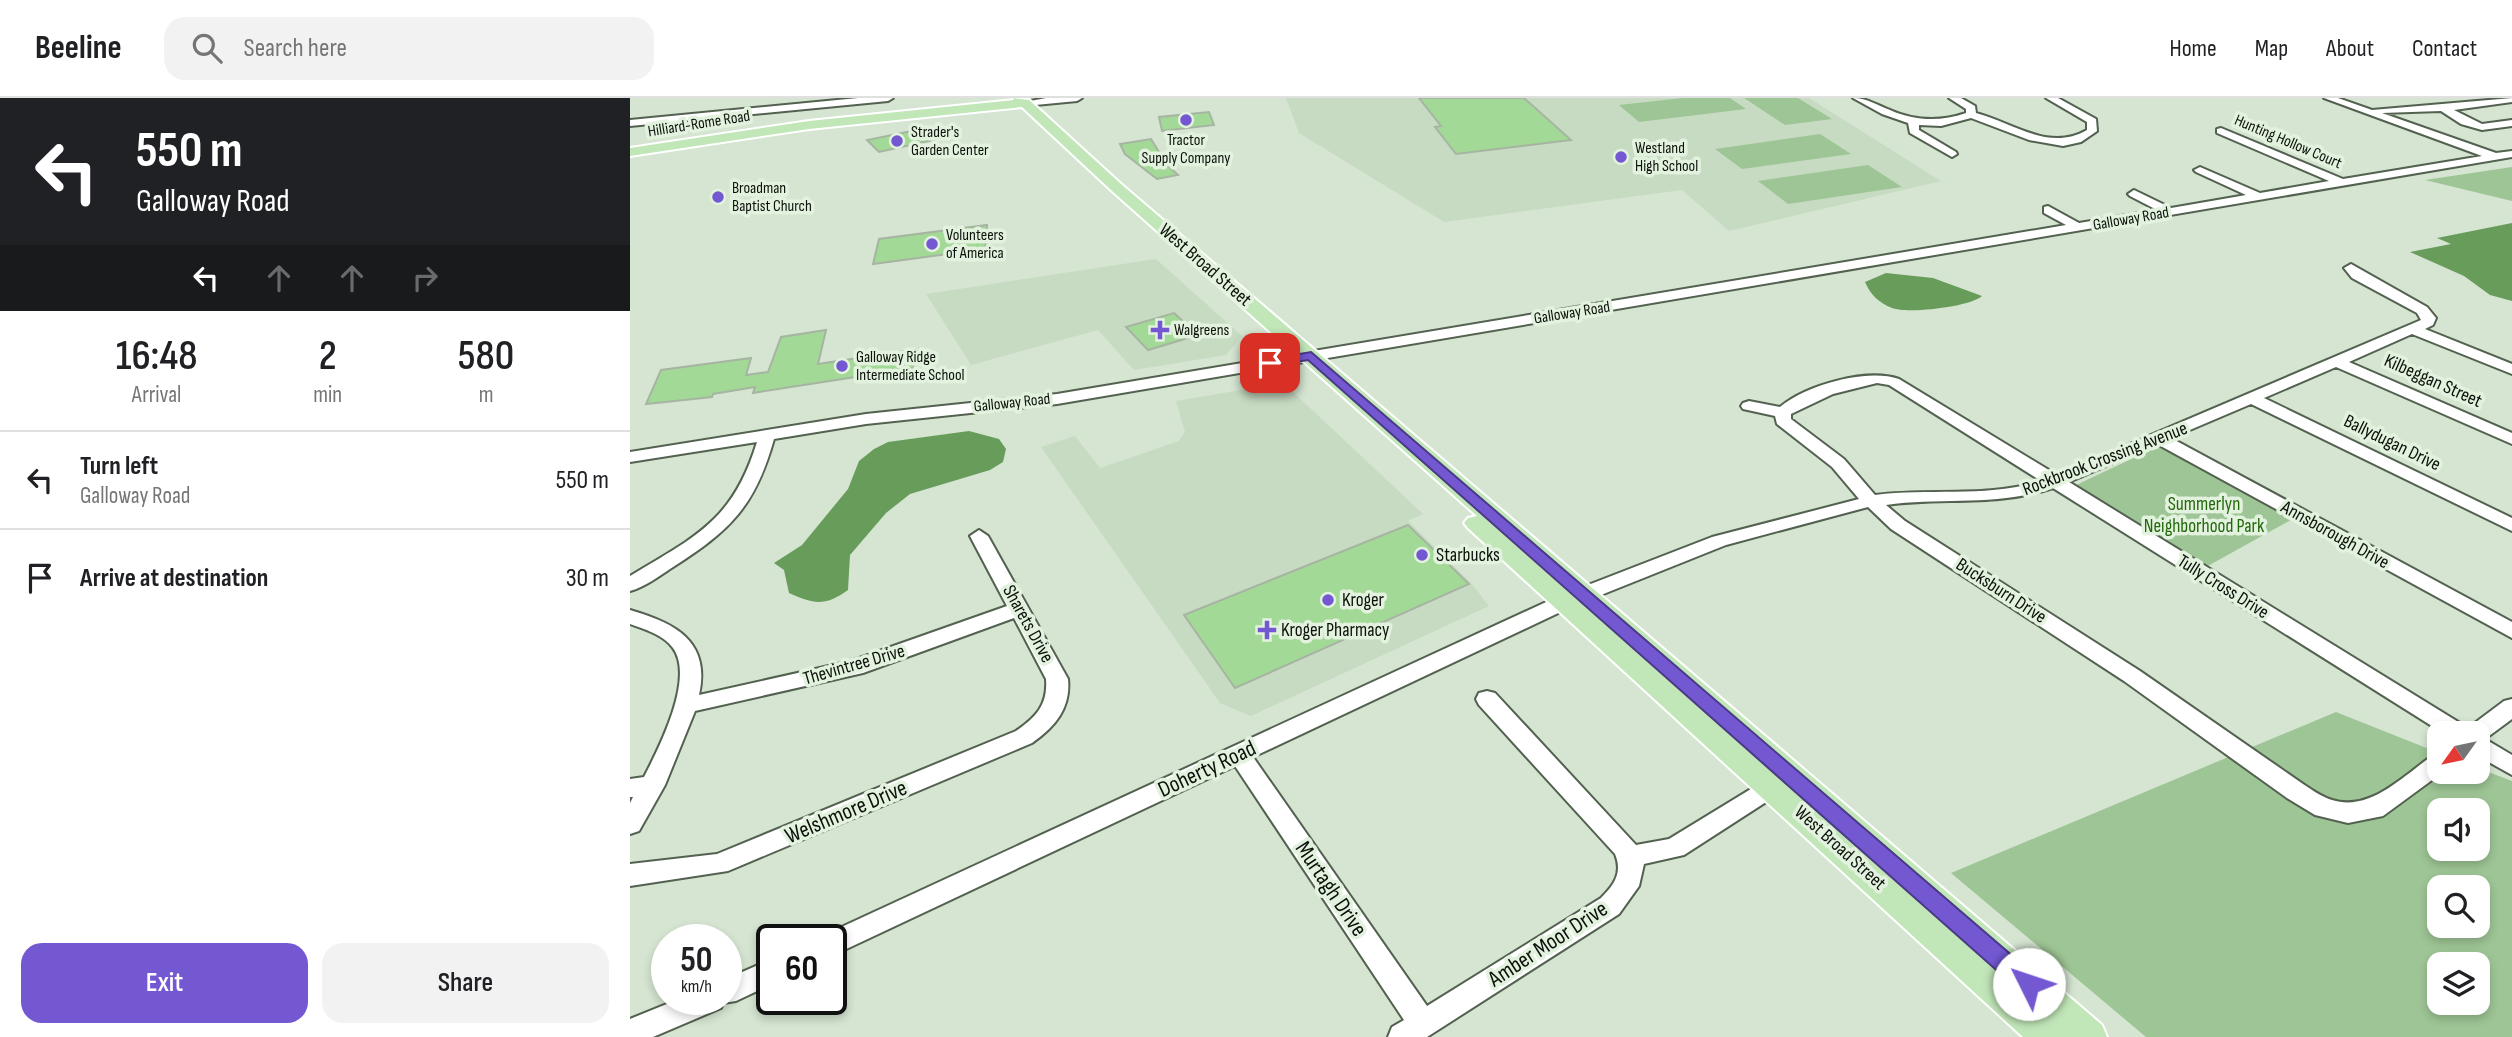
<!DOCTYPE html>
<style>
body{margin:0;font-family:"Sofia Sans Condensed",sans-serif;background:#f2f2f2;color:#202124;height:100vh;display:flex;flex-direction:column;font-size:26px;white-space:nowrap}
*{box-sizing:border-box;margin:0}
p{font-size:23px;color:#757577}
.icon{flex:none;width:38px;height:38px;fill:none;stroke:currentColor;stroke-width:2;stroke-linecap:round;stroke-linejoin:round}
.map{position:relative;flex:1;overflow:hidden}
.details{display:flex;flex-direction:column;background:#fff;width:630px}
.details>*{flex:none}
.hud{background:#202124;color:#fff;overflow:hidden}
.needle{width:46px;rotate:237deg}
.buttons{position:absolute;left:1797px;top:623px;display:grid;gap:14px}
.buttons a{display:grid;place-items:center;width:63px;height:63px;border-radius:14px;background:#fff;box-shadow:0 4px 10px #0003;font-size:35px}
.speed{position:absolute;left:21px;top:826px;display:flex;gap:14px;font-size:35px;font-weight:700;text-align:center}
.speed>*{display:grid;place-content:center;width:91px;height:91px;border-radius:50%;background:#fff;box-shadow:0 4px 10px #0003;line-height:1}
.speed small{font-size:18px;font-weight:400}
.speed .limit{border:4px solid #111;border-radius:10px;background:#fff;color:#111}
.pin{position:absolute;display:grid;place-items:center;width:60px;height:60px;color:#fff;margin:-30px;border-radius:14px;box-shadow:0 4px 10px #0006}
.me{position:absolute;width:77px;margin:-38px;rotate:311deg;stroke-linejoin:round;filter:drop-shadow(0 0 5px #0008)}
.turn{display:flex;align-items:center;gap:24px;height:147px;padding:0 21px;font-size:32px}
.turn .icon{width:91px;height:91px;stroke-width:2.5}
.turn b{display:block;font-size:49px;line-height:60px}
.lanes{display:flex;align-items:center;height:66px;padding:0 21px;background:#0003;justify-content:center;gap:35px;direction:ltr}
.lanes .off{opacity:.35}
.eta{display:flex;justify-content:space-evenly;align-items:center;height:119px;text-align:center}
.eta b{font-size:42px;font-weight:600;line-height:49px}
.button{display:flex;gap:14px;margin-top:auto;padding:14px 21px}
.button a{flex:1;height:80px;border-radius:21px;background:#7358d2;color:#fff;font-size:28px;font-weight:600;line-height:80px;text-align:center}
.button a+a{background:#f2f2f2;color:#202124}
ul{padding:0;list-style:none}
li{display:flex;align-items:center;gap:21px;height:98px;padding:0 21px;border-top:2px solid #e0e0e0}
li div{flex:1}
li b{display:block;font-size:26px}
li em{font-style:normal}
header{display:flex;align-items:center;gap:42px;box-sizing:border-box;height:98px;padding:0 35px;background:#fff;border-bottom:2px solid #e0e0e0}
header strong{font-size:33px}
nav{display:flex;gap:38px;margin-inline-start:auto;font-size:24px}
.search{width:490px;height:63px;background:#f2f2f2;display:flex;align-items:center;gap:18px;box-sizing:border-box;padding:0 24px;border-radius:21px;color:#757577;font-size:26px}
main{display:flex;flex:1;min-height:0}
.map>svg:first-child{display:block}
.built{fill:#c7dbc2}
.green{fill:#9ec595;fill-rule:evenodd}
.water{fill:#689c5b}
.building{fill:#a3d996;stroke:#a6b5a2;stroke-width:2}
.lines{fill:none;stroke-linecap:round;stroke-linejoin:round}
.minor-casing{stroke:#536150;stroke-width:4}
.major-casing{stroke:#fff;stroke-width:4}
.minor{fill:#fff;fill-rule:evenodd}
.major{fill:#c1e6b8;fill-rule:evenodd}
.route{fill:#7358d2;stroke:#4b3988;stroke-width:2}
.poi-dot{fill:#7358d2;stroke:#e2f2de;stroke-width:2.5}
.labels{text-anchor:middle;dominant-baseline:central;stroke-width:7;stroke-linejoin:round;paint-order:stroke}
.far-street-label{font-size:16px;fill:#0c110b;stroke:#e2f2de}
.far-poi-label{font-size:16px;fill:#0c110b;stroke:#e2f2de;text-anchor:start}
.street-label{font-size:19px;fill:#0c110b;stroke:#e2f2de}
.park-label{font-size:19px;fill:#24680c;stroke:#e2f2de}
.poi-label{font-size:19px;fill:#0c110b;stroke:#e2f2de;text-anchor:start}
.near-street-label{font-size:23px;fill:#0c110b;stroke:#e2f2de}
</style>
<header>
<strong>Beeline</strong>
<div class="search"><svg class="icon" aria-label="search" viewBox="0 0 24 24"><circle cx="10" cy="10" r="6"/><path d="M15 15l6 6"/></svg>Search here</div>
<nav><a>Home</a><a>Map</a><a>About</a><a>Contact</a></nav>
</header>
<main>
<section class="details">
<div class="hud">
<div class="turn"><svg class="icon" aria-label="left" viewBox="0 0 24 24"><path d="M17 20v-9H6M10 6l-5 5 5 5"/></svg><div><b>550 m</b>Galloway Road</div></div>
<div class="lanes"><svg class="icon" aria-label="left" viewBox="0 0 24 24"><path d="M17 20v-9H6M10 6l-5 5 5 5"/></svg><svg class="icon off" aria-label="ahead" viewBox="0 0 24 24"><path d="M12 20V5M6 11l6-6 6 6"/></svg><svg class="icon off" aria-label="ahead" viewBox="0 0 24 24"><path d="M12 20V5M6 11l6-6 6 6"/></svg><svg class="icon off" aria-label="right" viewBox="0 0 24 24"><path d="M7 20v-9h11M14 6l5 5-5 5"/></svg></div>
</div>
<div class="eta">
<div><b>16:48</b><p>Arrival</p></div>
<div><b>2</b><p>min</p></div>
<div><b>580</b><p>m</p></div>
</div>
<ul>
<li><svg class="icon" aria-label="left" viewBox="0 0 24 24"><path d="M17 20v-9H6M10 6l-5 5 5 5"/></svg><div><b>Turn left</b><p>Galloway Road</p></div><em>550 m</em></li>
<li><svg class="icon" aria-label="arrive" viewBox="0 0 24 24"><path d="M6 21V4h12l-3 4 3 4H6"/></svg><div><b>Arrive at destination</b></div><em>30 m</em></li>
</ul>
<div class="button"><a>Exit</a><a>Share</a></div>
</section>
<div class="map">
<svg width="1882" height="939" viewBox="0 0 1882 939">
<rect width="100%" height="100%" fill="#d5e5d1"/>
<!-- built -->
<g class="built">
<polygon points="656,0 1179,0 1311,83 1099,133 1052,92 814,124 669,35"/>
<polygon points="526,161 612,238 596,257 504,272 468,232 341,267 296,196"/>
<polygon points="629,289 663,294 793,416 778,423 842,486 859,508 621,618 590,605 411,349 445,338 470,370 549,343 555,334 546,303"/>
</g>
<!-- green -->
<g class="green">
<polygon points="1053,0 1100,0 1116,11 1009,24 989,7"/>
<polygon points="1114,0 1168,0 1202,21 1155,27"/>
<polygon points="1190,36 1221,56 1112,71 1085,51"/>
<polygon points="1238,67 1272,89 1158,106 1128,83"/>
<polygon points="1882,69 1882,103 1795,82"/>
<polygon points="1533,346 1668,418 1576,469 1442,389"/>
<path d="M 1706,614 L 1809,655 L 1810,674 L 1848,674 L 1848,670 L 1882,683 L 1882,939 L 1516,939 L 1321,775 ZM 1810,712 L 1848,712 L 1848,751 L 1810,751 ZM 1810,789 L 1848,789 L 1848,828 L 1810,828 ZM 1810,866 L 1848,866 L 1848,905 L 1810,905 Z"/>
</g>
<!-- water -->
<g class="water">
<polygon points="1882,125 1882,203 1860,197 1834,178 1780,154 1821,146 1807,140"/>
<path d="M 1256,175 L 1303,180 L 1352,198 C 1340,209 1278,216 1262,210 C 1249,205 1240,196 1235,184 Z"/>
<path d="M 339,333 L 369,341 L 376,351 L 373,364 L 360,372 L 280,396 L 256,415 L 220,457 L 218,492 C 194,509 184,506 159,495 L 154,472 L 144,465 L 172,447 L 218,391 L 229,363 L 244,351 L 258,344 Z"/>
</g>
<!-- building -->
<g class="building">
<polygon points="789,0 894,0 941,42 826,56 805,29 811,28"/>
<polygon points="579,14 584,27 532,33 529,19"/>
<polygon points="291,31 304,42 249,54 237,42"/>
<polygon points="521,41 537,67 548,77 527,81 495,56 490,46"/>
<polygon points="357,127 355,151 243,166 249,141"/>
<polygon points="544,215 568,237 518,252 496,229"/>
<polygon points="196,232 188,266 288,251 283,270 123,295 125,289 83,296 82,299 16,306 31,272 121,260 116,277 138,274 151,239"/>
<polygon points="778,427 839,486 605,590 554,517"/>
</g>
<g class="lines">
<defs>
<g id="minor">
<polygon points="228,0 263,0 258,3 0,28 0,22"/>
<polygon points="416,0 452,0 447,3 395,8 390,5"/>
<path d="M 1223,0 C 1238,0 1246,7 1260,12 C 1285,23 1310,24 1336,15 L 1336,11 L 1319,0 L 1331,0 L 1345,8 L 1346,15 C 1384,25 1419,54 1457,32 L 1457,24 L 1416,0 L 1428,0 L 1466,21 L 1467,33 L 1451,44 L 1433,48 L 1399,42 L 1341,20 L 1311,28 L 1289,27 L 1289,32 L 1326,54 L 1327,56 L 1322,59 L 1280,35 L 1278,25 L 1252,16 Z"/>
<path d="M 1694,0 L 1708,0 L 1742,12 L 1882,0 L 1882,4 L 1824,12 L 1852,26 L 1882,22 L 1882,28 L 1852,32 L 1831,26 L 1811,13 L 1752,15 L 1866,55 L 1882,53 L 1882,59 L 427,306 L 236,326 L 144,341 C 125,408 101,432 43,469 C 29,478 15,489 0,493 L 0,478 C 66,438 103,423 127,344 L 0,364 L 0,354 L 236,316 L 427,296 L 1436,127 L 1414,115 L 1414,109 L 1418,108 L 1449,125 L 1527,112 L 1500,98 L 1498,96 L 1504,92 L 1541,110 L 1616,97 L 1566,74 L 1564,72 L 1570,69 L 1630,95 L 1699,83 L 1587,35 L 1587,31 L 1591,30 L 1713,81 L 1852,58 Z"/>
<path d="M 1721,166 L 1797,209 L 1806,220 L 1803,227 L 1795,231 L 1882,266 L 1882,276 L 1782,236 L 1719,264 L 1882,335 L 1882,346 L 1706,269 L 1634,300 L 1882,420 L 1882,433 L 1621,306 L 1541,340 L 1882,524 L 1882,540 L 1527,346 L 1439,384 L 1838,630 L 1874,603 L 1882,601 L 1882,621 L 1855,641 L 1882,657 L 1882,677 L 1848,658 L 1848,635 L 1813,635 L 1423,390 C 1366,409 1314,399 1256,407 L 1275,423 L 1510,573 L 1673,686 C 1682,692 1692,699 1702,702 C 1740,714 1773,678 1802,658 L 1810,655 L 1810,674 L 1813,674 L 1753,718 L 1718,725 L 1685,717 L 1657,700 L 1494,583 L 1261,431 L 1238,409 L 1096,447 L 941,509 L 623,659 L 797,908 L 971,800 C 984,787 993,775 985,756 L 849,607 L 846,601 L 849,595 L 857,593 L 865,595 L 1006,747 L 1039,741 L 1134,683 L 1142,680 L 1150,683 L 1154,689 L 1150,695 L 1054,757 L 1014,766 L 1009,788 L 989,816 L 797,939 L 758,939 L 762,929 L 774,922 L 605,668 L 210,854 L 201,858 L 201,842 L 190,842 L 192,838 L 927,499 L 1082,439 L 1229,401 L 1202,369 L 1147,326 L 1145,318 L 1113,311 L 1111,308 L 1113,305 L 1119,303 L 1150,309 C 1176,287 1237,270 1269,281 L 1427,377 L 1791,222 L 1787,215 L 1722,180 L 1714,170 ZM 1247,285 L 1259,287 L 1411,383 C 1358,400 1300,390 1245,397 L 1214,361 L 1161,321 L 1161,316 L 1203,296 Z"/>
<path d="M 349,432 L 358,438 L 438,581 C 441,610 425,629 402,645 L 98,773 L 0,788 L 0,766 L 87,756 L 386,633 C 406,619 418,607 416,581 L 384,520 L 233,575 L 65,613 L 35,687 L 9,733 L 0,736 L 0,705 L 3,699 L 0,699 L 0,681 L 14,679 C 29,650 65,580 43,550 C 34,537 14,531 0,526 L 0,512 C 45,525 81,543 69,597 L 221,563 L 377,508 L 340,438 Z"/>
<polygon points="142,861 142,886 106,903 93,905 91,910 23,939 0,939 0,921 49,901 96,901 96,881"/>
</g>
<polygon id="major" points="383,0 399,2 491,86 1472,927 1477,939 1393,939 838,430 834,425 838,420 847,418 481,92 392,9 179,31 0,58 0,50 179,23 384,2"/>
</defs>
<!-- minor casing -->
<use href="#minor" class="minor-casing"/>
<!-- major casing -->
<use href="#major" class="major-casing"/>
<!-- minor -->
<use href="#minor" class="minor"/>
<!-- major -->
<use href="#major" class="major"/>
</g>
<!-- route -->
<polygon class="route" points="681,254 1407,879 1410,886 1407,894 1399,897 1391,894 678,262 640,268 634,265 640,261"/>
<!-- markers -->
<g class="poi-dot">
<circle cx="556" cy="22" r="7"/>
<circle cx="267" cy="43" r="7"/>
<circle cx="991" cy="59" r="7"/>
<circle cx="88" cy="99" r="7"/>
<circle cx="302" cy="146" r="7"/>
<path d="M526.5 221.5h7v7h7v7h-7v7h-7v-7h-7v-7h7z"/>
<circle cx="212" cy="268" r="7"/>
<circle cx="792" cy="457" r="7"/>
<circle cx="698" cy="502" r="7"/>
<path d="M633.5 521.5h7v7h7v7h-7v7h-7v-7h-7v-7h7z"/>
</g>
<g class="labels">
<!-- far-street labels -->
<g class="far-street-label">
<text transform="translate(69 26) rotate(-9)">Hilliard-Rome Road</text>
<text transform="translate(1658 44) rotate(23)">Hunting Hollow Court</text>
<text transform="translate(1501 121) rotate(-10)">Galloway Road</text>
<text transform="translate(942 215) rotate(-9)">Galloway Road</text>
<text transform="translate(382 305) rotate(-6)">Galloway Road</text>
</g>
<!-- far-poi labels -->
<g class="far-poi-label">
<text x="281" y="34">Strader's<tspan x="281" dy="18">Garden Center</tspan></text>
<text x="556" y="42" text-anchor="middle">Tractor<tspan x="556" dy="18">Supply Company</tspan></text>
<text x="1005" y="50">Westland<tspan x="1005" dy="18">High School</tspan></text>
<text x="102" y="90">Broadman<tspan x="102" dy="18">Baptist Church</tspan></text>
<text x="316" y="137">Volunteers<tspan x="316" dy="18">of America</tspan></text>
<text x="544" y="232">Walgreens</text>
<text x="226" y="259">Galloway Ridge<tspan x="226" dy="18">Intermediate School</tspan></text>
</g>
<!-- street labels -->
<g class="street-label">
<text transform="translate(575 167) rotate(41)">West Broad Street</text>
<text transform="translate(1803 283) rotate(24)">Kilbeggan Street</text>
<text transform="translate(1762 345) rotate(26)">Ballydugan Drive</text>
<text transform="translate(1475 361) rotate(-21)">Rockbrook Crossing Avenue</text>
<text transform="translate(1705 437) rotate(29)">Annsborough Drive</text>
<text transform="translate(1593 489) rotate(32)">Tully Cross Drive</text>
<text transform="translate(1371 493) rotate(33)">Bucksburn Drive</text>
<text transform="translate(398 526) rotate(61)">Sharets Drive</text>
<text transform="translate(224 567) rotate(-16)">Thevintree Drive</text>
<text transform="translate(1210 750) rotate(42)">West Broad Street</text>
</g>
<!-- park labels -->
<g class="park-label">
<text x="1574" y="406">Summerlyn<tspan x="1574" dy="22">Neighborhood Park</tspan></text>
</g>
<!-- poi labels -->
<g class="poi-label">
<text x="806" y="457">Starbucks</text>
<text x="712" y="502">Kroger</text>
<text x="651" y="532">Kroger Pharmacy</text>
</g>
<!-- near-street labels -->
<g class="near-street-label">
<text transform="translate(577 671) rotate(-25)">Doherty Road</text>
<text transform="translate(216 714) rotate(-23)">Welshmore Drive</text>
<text transform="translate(701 791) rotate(56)">Murtagh Drive</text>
<text transform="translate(918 846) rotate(-33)">Amber Moor Drive</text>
</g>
</g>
</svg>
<div class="buttons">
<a><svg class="needle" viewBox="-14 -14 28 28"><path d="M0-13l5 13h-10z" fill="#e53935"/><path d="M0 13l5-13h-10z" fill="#757577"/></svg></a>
<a><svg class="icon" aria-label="sound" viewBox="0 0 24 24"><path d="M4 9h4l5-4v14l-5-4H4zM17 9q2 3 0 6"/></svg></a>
<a><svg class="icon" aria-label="search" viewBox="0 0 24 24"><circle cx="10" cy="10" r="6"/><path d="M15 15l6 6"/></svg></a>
<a><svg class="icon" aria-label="layers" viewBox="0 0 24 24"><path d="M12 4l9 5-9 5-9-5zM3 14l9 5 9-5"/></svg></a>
</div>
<div class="speed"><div>50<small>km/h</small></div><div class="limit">60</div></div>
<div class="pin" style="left:640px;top:265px;background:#d93025"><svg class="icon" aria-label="arrive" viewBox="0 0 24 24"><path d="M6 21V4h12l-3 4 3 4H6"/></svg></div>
<svg class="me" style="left:1399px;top:886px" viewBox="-20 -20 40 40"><circle r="19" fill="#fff"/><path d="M0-13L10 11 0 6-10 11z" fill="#7358d2"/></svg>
</div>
</main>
